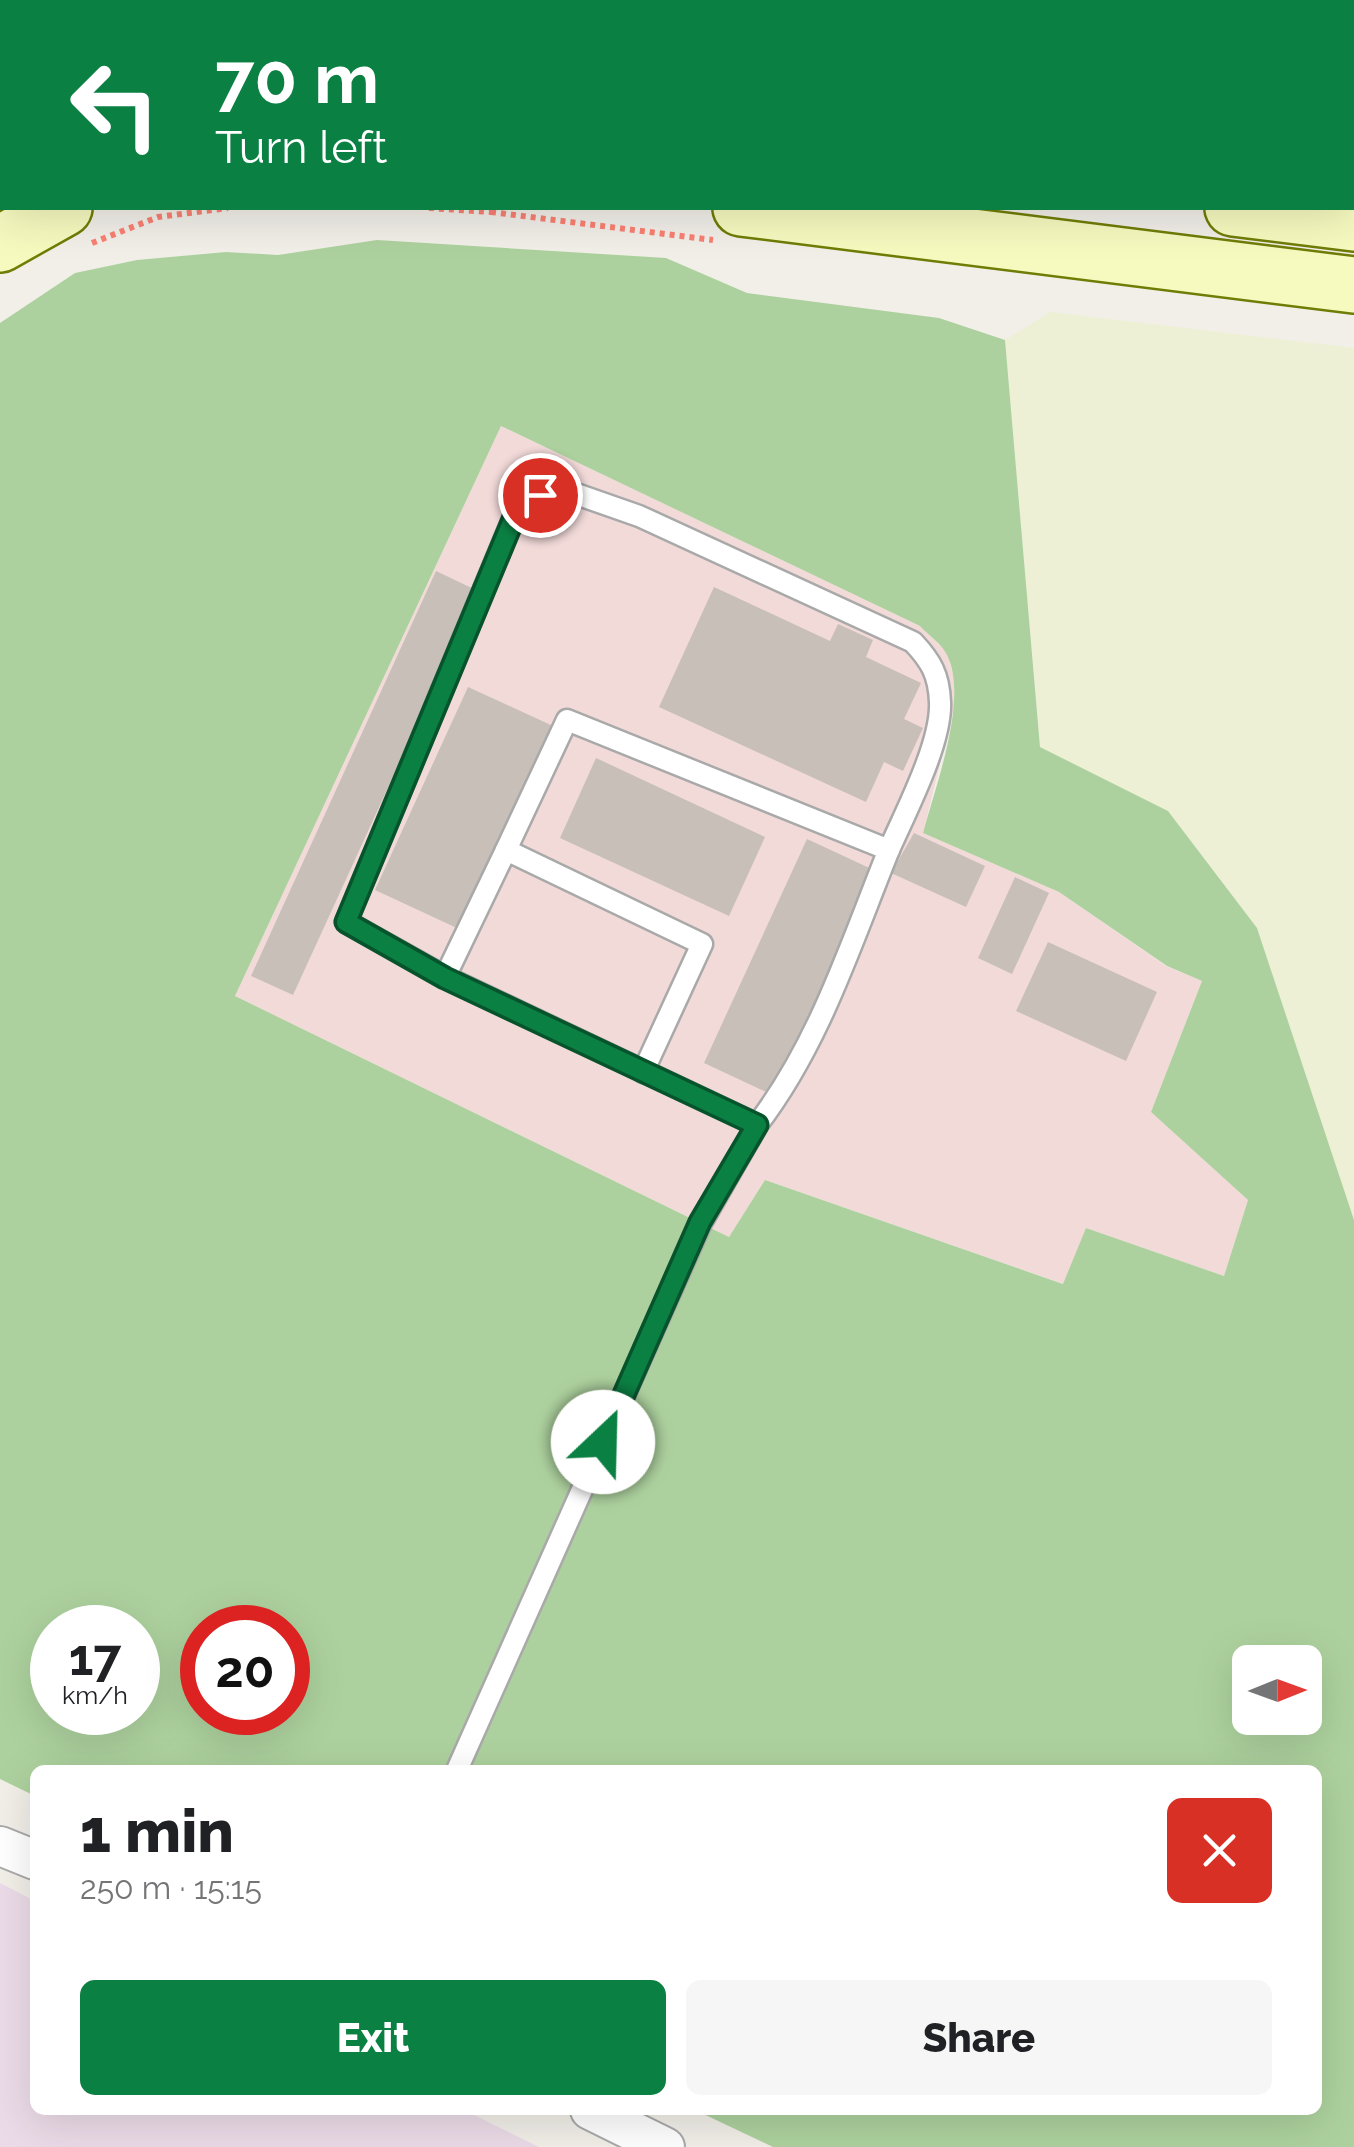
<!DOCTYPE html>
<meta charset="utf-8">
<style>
body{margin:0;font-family:Raleway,sans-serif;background:#f6f6f6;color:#202124;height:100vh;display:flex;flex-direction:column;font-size:38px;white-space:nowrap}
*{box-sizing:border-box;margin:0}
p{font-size:32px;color:#757577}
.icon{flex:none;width:55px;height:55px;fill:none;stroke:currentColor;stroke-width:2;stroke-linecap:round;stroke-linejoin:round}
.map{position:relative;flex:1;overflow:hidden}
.side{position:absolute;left:30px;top:1765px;width:1292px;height:350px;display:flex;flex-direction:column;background:#fff;border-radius:15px;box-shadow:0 10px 40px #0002}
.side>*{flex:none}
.hud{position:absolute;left:0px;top:0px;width:1355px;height:210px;box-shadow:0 10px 40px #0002;background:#0b8043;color:#fff;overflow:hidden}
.needle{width:65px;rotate:89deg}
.controls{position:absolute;left:1232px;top:1645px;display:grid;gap:20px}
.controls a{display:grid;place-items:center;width:90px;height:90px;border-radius:15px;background:#fff;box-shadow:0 10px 40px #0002;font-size:50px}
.speed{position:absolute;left:30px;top:1605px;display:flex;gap:20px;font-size:50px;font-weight:700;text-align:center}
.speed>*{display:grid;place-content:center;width:130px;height:130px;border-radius:50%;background:#fff;box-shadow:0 10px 40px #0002;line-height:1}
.speed small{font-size:25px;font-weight:400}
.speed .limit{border:15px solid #d22;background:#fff;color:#111}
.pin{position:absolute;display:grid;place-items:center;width:85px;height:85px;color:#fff;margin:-42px;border:5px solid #fff;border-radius:50%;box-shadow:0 2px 10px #0007}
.me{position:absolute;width:110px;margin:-55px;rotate:24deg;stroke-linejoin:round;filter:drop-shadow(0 0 8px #0008)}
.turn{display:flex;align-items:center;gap:35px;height:210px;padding:0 50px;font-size:45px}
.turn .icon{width:130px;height:130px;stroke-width:2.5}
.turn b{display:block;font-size:70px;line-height:85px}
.round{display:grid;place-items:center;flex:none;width:105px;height:105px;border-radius:15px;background:#f6f6f6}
.headline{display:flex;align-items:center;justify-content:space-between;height:170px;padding:0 50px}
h1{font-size:60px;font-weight:800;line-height:75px}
.action{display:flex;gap:20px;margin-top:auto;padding:20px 50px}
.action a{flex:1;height:115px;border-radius:15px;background:#0b8043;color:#fff;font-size:40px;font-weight:800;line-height:115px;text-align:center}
.action a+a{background:#f6f6f6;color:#202124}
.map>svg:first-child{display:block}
.commercial{fill:#f2dad9}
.industrial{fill:#ebdbe8}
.farmland{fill:#eef0d5}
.forest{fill:#add19e;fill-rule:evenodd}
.building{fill:#c7bfb8}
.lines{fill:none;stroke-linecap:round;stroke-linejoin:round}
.service-casing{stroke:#a9a9a9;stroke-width:25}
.minor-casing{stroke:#a9a9a9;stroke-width:42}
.secondary-casing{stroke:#707d05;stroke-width:60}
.path{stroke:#fa8072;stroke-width:6;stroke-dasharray:5 5;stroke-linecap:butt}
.service{stroke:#fff;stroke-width:20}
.minor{stroke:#fff;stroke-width:38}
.secondary{stroke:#f7fabf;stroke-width:55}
.route-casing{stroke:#07532c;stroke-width:25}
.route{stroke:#0b8043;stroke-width:18}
</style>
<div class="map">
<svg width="1354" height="2147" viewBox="0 0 1354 2147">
<rect width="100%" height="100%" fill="#f2efe9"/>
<!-- commercial -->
<polygon class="commercial" points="501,426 920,626 947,652 954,679 954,707 923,833 1059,892 1166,966 1202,981 1151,1112 1248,1200 1224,1276 1086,1228 1064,1284 765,1180 729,1237 235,996"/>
<!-- industrial -->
<polygon class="industrial" points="0,1883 35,1901 35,2110 464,2110 539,2147 0,2147"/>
<!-- farmland -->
<polygon class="farmland" points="1050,312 1354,348 1354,1220 1257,928 1168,811 1040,747 1005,340"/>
<!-- forest -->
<g class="forest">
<polygon points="190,0 1354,0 1354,183 1352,2"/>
<path d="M 377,240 L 666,258 L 747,293 L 939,318 L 1005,340 L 1040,747 L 1168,811 L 1257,928 L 1354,1220 L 1354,2147 L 773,2147 L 695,2110 L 1318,2110 L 1318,1770 L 35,1770 L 35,1796 L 0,1779 L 0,323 L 75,273 L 137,260 L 226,252 L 278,255 ZM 501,426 L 920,626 C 928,635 942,644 947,655 C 969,699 935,787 923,833 L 1059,892 L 1167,966 L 1202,981 L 1151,1112 L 1248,1200 L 1224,1276 L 1086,1228 L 1063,1284 L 765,1180 L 729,1237 L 235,996 ZM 52,1628 L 138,1628 L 138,1712 L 52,1712 ZM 202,1628 L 288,1628 L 288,1712 L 202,1712 ZM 1250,1662 L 1305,1662 L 1305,1718 L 1250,1718 Z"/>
</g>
<!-- building -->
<g class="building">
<polygon points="436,571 478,591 293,995 251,976"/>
<polygon points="714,587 830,641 838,624 873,640 866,657 921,683 904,719 923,728 903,771 884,762 866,802 659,707"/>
<polygon points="468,687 553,726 459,929 375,890"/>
<polygon points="596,758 765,837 729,916 560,838"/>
<polygon points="914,833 985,866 966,907 891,873"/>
<polygon points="807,839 878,872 775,1096 704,1063"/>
<polygon points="1015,877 1049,893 1012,974 978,958"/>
<polygon points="1048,942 1157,992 1126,1061 1016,1011"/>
</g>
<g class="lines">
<defs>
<g id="service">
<path d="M 540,495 L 579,495 L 639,516 L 913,642 C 931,661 939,675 940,702 C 942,743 905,813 888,852 C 850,946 819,1044 757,1125 L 445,977 L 346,922 L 518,507 Z"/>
<polyline points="506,850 567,720 889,850"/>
<polyline points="445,977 506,850 702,944 643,1072"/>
<polyline points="457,1770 701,1223 757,1125"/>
</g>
<g id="minor">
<polyline points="0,1846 35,1860"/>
<polyline points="590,2110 665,2147"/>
</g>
<g id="secondary">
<polyline points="0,5 2,13"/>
<polyline points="0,113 2,106"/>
<polyline points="741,208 1354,285"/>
<polyline points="1233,208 1354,223"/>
<polyline points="0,244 64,208"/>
</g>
</defs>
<!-- service casing -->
<use href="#service" class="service-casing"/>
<!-- minor casing -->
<use href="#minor" class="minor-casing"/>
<!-- secondary casing -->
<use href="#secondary" class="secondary-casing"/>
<!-- path -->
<g class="path">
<polyline points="69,0 69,2"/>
<polyline points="429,208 491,212 494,208"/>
<polyline points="491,212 713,240"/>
<polyline points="92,243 158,217 228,208"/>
</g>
<!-- service -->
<use href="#service" class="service"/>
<!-- minor -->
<use href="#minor" class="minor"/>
<!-- secondary -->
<use href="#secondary" class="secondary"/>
</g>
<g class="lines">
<defs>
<polyline id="route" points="540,495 518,508 346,922 445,978 757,1125 700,1222 603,1442"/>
</defs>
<!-- route casing -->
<use href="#route" class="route-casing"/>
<!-- route -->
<use href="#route" class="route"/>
</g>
</svg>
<div class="controls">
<a><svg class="needle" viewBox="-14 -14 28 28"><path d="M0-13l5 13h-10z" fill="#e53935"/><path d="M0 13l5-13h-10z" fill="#757577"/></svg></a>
</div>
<div class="speed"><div>17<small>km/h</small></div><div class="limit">20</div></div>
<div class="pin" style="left:540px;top:495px;background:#d93025"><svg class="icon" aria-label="arrive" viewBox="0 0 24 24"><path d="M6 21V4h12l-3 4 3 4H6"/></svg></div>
<svg class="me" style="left:603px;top:1442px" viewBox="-20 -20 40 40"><circle r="19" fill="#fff"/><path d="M0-13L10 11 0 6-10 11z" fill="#0b8043"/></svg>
<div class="hud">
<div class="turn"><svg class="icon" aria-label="left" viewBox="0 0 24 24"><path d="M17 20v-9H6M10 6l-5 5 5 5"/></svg><div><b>70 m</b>Turn left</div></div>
</div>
<section class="side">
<div class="headline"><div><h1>1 min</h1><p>250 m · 15:15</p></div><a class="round" style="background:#d93025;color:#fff"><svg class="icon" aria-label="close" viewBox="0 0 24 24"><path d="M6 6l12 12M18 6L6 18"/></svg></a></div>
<div class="action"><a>Exit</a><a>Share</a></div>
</section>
</div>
